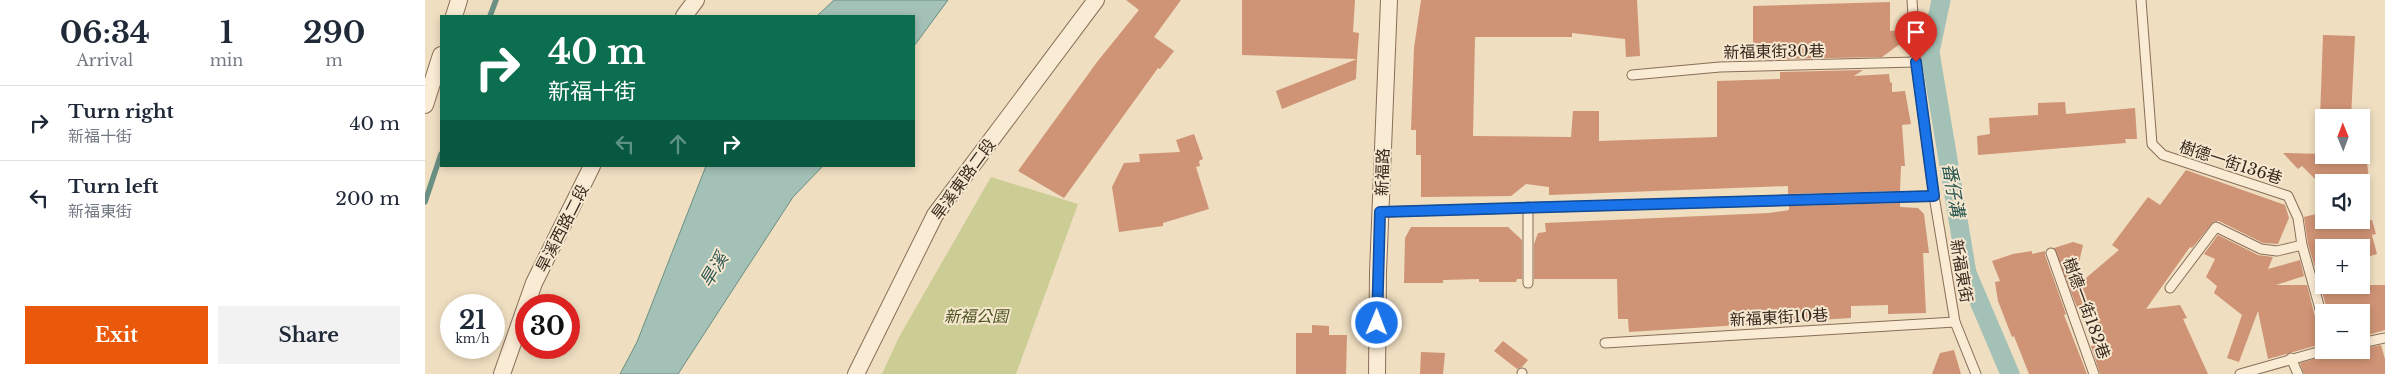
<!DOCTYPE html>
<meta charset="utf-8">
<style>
body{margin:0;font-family:"Libre Baskerville","Noto Sans TC",serif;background:#f2f2f3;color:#1f2937;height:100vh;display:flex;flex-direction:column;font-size:19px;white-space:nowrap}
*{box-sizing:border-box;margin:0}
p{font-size:16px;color:#747a83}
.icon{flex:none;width:28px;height:28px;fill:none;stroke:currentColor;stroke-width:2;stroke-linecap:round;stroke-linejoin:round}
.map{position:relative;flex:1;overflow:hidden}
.drawer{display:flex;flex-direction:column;background:#fff;width:425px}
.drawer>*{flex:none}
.guide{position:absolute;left:15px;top:15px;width:475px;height:152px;border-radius:0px;box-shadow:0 2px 8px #0003;background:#0b6e4f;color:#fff;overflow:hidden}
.needle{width:32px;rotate:359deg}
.tools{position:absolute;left:1890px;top:109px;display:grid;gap:10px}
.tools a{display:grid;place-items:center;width:55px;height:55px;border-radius:0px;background:#fff;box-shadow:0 2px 8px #0003;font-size:25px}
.speed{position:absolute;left:15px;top:294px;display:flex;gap:10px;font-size:25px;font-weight:700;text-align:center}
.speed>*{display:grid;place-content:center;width:65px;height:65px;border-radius:50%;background:#fff;box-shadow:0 2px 8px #0003;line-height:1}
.speed small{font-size:12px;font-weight:400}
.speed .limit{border:8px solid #d22;background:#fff;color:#111}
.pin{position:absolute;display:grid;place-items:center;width:42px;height:42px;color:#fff;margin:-51px -21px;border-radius:50% 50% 50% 0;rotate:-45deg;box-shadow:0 0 5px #0007}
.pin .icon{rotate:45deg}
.me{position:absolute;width:55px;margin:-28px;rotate:1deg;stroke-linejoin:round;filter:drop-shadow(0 0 4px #0008)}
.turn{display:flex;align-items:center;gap:18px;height:105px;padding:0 25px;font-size:22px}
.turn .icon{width:65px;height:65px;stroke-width:2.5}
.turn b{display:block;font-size:35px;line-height:42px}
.lanes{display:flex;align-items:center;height:48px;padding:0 25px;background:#0003;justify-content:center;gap:25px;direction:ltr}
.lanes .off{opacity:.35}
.eta{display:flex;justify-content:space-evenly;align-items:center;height:85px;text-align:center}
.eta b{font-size:30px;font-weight:700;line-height:35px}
.primary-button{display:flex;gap:10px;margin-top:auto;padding:10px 25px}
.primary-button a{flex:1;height:58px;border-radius:0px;background:#ea580c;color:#fff;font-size:20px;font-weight:700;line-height:58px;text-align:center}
.primary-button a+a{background:#f2f2f3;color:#1f2937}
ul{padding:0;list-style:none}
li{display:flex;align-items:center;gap:15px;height:75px;padding:0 25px;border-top:1px solid #e0e1e3}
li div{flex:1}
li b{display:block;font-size:19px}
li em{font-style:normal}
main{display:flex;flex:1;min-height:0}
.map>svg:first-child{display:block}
.green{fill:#cbcd94}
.water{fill:#a3c1b6;stroke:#6a8f83}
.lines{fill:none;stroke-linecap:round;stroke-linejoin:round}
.stream{stroke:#6a8f83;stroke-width:5.5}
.canal{stroke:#a3c1b6;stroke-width:19}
.building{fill:#cf9375}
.lane-casing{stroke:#896e58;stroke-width:11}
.street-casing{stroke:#896e58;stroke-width:18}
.lane{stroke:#faebd4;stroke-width:9}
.street{stroke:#faebd4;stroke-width:16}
.route-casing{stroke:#114b97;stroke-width:12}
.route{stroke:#1a73e8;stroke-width:9}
.labels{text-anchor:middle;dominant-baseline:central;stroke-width:4;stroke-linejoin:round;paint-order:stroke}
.street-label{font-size:16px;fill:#38281d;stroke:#f6e8d0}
.park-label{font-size:16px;font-style:italic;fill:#4c5522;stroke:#f6e8d0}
.water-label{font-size:18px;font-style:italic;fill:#2b5852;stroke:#f6e8d0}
</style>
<main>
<section class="drawer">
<div class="eta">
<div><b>06:34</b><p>Arrival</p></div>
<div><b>1</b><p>min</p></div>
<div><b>290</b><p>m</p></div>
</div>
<ul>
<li><svg class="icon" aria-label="right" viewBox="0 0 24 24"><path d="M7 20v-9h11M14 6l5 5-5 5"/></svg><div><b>Turn right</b><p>新福十街</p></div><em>40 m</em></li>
<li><svg class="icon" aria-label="left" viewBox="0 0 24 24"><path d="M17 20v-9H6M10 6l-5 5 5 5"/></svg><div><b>Turn left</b><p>新福東街</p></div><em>200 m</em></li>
</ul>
<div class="primary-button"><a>Exit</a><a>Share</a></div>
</section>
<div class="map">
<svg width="1960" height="374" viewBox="0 0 1960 374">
<rect width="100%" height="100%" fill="#efdec0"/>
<!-- green -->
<polygon class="green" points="566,177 653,204 591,374 457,374 474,337"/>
<!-- water -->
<g class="water">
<polygon points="409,0 523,0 489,46 489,16 392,16"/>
<polygon points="281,166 398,166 368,197 253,374 195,374 212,342"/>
</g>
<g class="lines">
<!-- stream -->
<g class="stream">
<polyline points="65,16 71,0"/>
<polyline points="0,202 16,154"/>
</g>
<!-- canal -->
<polyline class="canal" points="1516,0 1505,52 1542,273 1585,374"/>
</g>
<!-- building -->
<g class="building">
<polygon points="701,0 756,0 729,37 749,51 735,69 733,68 639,198 593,171 672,62 714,10"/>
<polygon points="817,0 930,0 928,32 934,33 932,59 817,55"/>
<polygon points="996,0 1212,0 1215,56 1201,57 1200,39 1147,33 1147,37 1050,37 1048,136 1146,137 1148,111 1174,111 1174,141 1292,137 1292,81 1355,79 1355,72 1438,70 1429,76 1464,74 1465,82 1467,83 1467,92 1480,91 1486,124 1477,125 1480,166 1476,166 1475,191 1363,194 1363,186 1124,195 1124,187 1101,184 1086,196 996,197 996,155 991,155 991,130 986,130 989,48"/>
<polygon points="1465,2 1465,31 1475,30 1475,44 1457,57 1355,59 1355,45 1328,46 1328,6"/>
<polygon points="1898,35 1930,36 1926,118 1895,118"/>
<polygon points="932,59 931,79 857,109 851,91"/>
<polygon points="1640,102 1641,114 1710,108 1712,139 1700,139 1701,143 1553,155 1552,136 1565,134 1564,118 1613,115 1613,103"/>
<polygon points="769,134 778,159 774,161 775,166 771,167 784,209 738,223 738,226 694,232 687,187 699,163 715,162 714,154 755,152 751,140"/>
<polygon points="1858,153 1941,155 1944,179 1938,178 1939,182 1893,182 1877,166 1873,169"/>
<polygon points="1761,170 1860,205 1864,218 1853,244 1838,243 1794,221 1789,221 1767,248 1765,247 1721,309 1755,305 1762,318 1758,319 1783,374 1675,374 1666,346 1679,341 1665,306 1653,310 1629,248 1648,242 1658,245 1648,289 1694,250 1687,245 1723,197 1735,205"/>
<polygon points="1475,203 1475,207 1493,208 1499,214 1504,253 1498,253 1501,313 1463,314 1463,305 1426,306 1426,318 1204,332 1203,319 1193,319 1192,279 1109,279 1109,244 1113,233 1121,232 1120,223 1344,213 1364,210 1364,206"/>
<polygon points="1940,211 1943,220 1947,220 1951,234 1947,235 1952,254 1936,259 1936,248 1899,248 1899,285 1960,285 1960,330 1936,337 1936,312 1903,312 1883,244 1879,217 1899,212 1899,220 1936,220 1936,212"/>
<polygon points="986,227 1083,227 1097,240 1097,279 1092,279 1091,282 1054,282 1054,279 1018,280 1018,283 979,283 980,238"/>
<polygon points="1793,235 1833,255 1848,257 1843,269 1875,260 1879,276 1851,285 1882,285 1897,344 1843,359 1833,311 1814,362 1802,358 1817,315 1789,293 1792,286 1781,277 1790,259 1779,254"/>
<polygon points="1607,251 1607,254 1620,251 1620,255 1641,314 1639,315 1662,374 1604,374 1589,336 1587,337 1573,301 1570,282 1575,281 1567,261 1588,254"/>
<polygon points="887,325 904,326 904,335 922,335 921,374 871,374 871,333 887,333"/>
<polygon points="1078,341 1103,360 1097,367 1092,369 1069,351"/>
<polygon points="1956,345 1960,359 1960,374 1879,374 1875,363 1905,354"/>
<polygon points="1529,350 1536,374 1507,374 1515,353"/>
<polygon points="996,352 1020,353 1018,374 995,374"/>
</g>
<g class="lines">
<defs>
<g id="lane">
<polyline points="1487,0 1491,62 1509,196 1530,322 1551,374"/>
<polyline points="1716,0 1727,144 1738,155 1863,196 1873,218 1877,245 1899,323"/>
<polyline points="1207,75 1295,67 1491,62"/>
<polyline points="955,212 1509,196"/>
<polyline points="1626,253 1669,374"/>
<polyline points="1103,283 1103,207"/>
<polyline points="1745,288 1791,227 1836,249 1852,251 1877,245"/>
<polyline points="1180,343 1530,322"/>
<polyline points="1936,343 1960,338"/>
<polyline points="1866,358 1873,374"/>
<polyline points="1097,374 1097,373"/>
<polyline points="1815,374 1900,350"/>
</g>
<g id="street">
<polyline points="29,16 34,0"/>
<polyline points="259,16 271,0"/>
<polyline points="0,105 16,55"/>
<polyline points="77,374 109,283 167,166"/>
<polyline points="431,374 510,215 671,0"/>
<polyline points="952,374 953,272 964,0"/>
</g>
</defs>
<!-- lane casing -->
<use href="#lane" class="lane-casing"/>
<!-- street casing -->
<use href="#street" class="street-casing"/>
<!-- lane -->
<use href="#lane" class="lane"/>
<!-- street -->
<use href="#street" class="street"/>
</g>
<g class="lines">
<defs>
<polyline id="route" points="952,323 955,212 1509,196 1491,62"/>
</defs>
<!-- route casing -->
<use href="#route" class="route-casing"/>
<!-- route -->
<use href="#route" class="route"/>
</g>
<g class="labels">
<!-- street labels -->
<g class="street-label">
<text transform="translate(1349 51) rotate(-1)">新福東街30巷</text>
<text transform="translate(1806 162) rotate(18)">樹德一街136巷</text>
<text transform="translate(957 172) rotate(-88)">新福路</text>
<text transform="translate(538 179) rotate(-54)">旱溪東路二段</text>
<text transform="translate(137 228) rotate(-63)">旱溪西路二段</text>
<text transform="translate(1537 271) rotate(80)">新福東街</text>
<text transform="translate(1662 308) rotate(70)">樹德一街182巷</text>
<text transform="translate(1354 317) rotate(-3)">新福東街10巷</text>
</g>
<!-- park labels -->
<g class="park-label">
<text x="551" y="316">新福公園</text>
</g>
<!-- water labels -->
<g class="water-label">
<text transform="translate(1528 190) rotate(80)">番仔溝</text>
<text transform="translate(289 270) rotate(-59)">旱溪</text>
</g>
</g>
</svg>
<div class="tools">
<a><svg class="needle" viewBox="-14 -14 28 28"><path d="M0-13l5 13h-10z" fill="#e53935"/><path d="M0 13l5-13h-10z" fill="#747a83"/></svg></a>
<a><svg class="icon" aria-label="sound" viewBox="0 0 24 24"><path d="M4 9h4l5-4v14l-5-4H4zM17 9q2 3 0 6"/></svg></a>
<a>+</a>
<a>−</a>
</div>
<div class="speed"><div>21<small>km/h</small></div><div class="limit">30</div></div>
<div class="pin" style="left:1491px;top:62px;background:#d93025"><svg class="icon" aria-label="arrive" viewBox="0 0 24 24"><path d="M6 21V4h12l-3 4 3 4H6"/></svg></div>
<svg class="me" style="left:952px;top:323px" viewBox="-20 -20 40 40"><circle r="17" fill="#1a73e8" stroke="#fff" stroke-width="3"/><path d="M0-11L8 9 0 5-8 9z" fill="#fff"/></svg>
<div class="guide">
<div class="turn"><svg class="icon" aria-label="right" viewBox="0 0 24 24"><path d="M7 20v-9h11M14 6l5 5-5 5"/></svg><div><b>40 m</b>新福十街</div></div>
<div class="lanes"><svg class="icon off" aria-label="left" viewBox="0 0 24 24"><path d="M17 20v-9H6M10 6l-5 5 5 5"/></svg><svg class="icon off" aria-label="ahead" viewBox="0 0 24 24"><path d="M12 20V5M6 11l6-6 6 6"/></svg><svg class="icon" aria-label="right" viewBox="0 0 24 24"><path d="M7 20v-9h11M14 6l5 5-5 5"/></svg></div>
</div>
</div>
</main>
